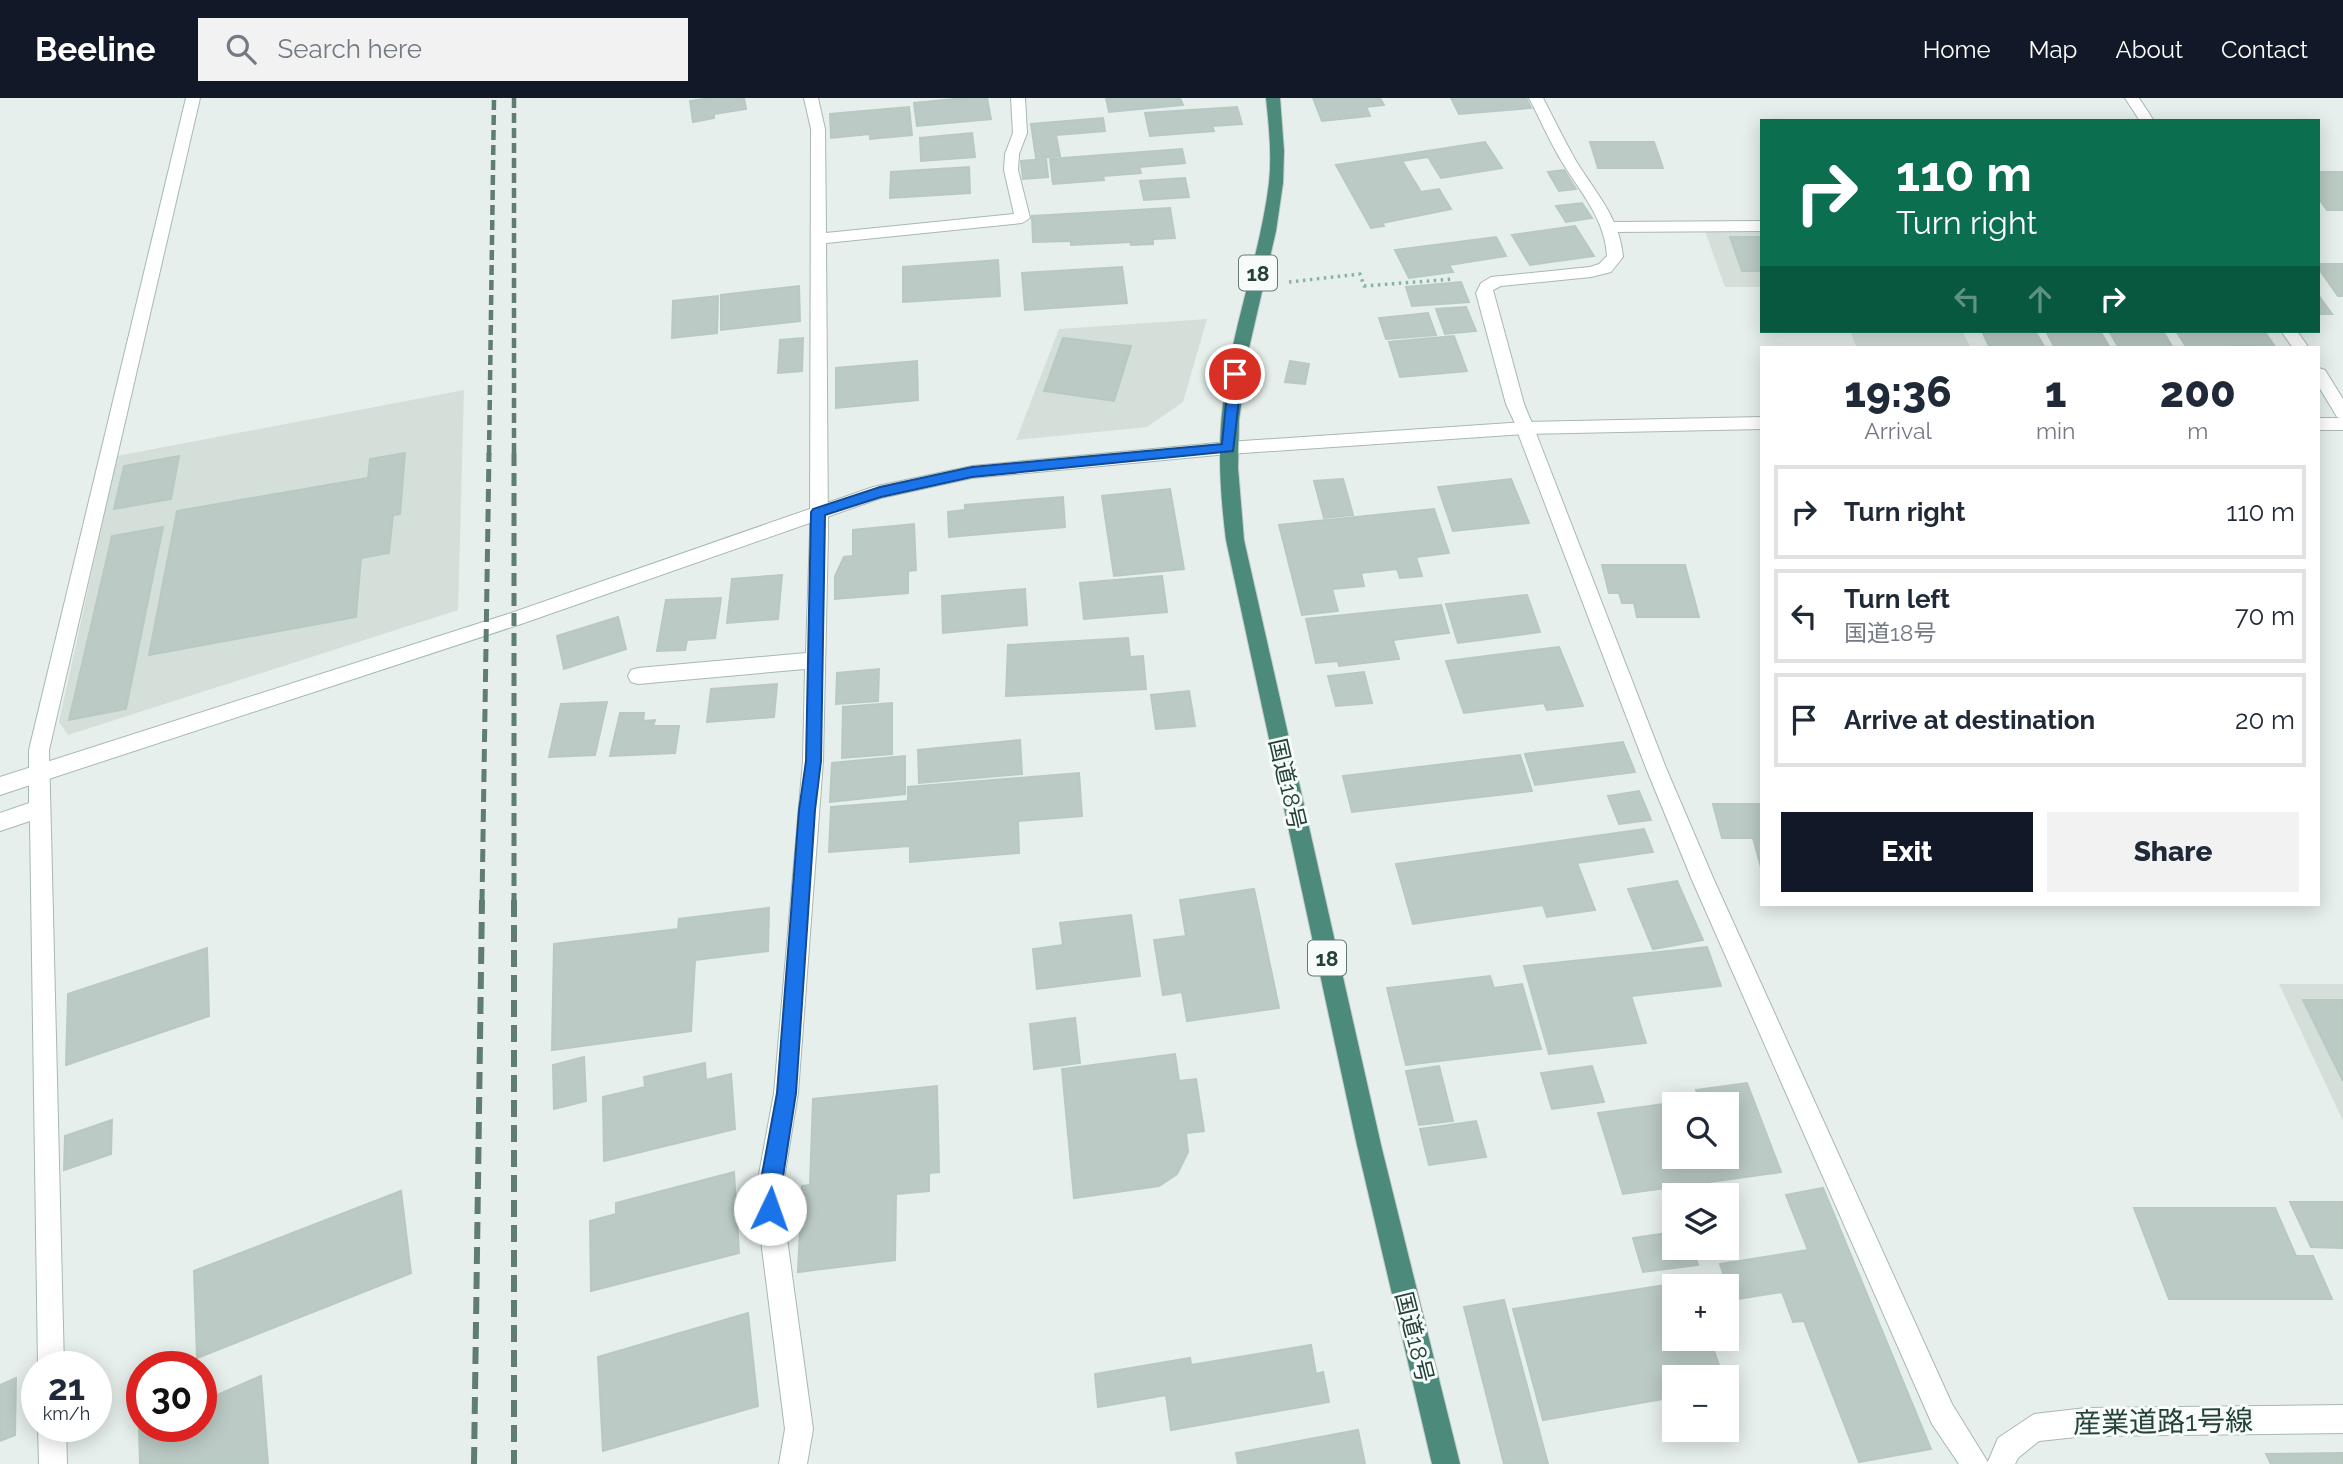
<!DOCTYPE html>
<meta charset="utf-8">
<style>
body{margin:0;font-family:Raleway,"Noto Sans JP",sans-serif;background:#f2f2f3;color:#1f2937;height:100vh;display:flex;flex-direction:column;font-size:26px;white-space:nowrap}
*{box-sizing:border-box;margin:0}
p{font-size:23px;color:#747a83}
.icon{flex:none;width:38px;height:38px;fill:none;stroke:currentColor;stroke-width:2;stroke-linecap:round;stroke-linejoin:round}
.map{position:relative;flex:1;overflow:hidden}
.details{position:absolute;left:1760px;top:248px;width:560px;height:560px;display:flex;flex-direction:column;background:#fff;border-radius:0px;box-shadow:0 4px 18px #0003}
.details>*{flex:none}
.hud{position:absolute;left:1760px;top:21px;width:560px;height:214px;border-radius:0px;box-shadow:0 4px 18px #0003;background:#0b6e4f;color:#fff;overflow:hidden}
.buttons{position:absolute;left:1662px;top:994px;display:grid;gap:14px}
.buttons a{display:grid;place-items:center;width:77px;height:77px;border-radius:0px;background:#fff;box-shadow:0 4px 18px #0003;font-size:35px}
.speed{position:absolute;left:21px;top:1253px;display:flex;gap:14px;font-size:35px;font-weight:700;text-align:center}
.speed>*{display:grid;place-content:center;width:91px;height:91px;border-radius:50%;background:#fff;box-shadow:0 4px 18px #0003;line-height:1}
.speed small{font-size:18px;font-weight:400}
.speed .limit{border:10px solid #d22;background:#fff;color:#111}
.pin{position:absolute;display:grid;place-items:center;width:60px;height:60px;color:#fff;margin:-30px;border:4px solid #fff;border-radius:50%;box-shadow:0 2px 7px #0007}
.me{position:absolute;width:77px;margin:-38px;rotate:3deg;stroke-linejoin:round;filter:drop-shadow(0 0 5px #0008)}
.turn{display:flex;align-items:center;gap:24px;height:147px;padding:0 21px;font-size:32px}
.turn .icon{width:91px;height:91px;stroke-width:2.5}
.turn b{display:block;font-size:49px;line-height:60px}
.lanes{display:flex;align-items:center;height:66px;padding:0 21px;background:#0003;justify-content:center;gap:35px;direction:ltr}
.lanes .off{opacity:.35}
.eta{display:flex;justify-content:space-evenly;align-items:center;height:119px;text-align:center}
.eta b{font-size:42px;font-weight:800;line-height:49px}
.button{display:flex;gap:14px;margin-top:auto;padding:14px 21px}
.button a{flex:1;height:80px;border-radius:0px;background:#111827;color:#fff;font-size:28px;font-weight:800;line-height:80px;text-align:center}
.button a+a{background:#f2f2f3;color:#1f2937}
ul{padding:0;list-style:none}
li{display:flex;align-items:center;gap:21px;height:94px;margin:0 14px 10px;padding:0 7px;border:4px solid #e0e1e3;border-radius:0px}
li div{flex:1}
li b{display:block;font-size:26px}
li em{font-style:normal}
header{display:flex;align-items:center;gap:42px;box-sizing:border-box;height:98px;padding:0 35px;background:#111827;color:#fff}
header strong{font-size:33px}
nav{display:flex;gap:38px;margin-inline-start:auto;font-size:24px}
.search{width:490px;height:63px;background:#f2f2f3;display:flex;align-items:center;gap:18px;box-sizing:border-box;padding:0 24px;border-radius:0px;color:#747a83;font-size:26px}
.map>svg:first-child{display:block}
.built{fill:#d4dfda}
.building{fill:#bbcac4;stroke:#b8c9c2;stroke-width:2;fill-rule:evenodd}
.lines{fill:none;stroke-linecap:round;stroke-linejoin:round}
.service-casing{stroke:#a8b8b2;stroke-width:2}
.minor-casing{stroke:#a8b8b2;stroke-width:2}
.tertiary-casing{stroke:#a8b8b2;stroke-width:2}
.trunk-casing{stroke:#c2cac8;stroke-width:2}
.path{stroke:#86b3a5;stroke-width:3.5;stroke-dasharray:2.5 4.5;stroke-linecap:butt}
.service{fill:#fff;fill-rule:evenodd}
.minor{fill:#fff;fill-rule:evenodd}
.tertiary{fill:#fff;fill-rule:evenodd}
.trunk{fill:#4c8a7c;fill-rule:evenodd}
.rail-far2{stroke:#5f7d75;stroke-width:4.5;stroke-dasharray:10 5;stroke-linecap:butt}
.rail-far1{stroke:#5f7d75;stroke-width:5;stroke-dasharray:13 7;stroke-linecap:butt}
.rail{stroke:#5f7d75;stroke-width:6;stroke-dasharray:17 8;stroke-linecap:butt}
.route{fill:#1a73e8;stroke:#114b97;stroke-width:2}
.labels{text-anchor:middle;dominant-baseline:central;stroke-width:6;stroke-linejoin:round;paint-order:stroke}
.shield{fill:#f7fbf9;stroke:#637a73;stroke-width:2}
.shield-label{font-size:21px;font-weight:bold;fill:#24423a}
.street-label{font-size:23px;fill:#24423a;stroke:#f7fbf9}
.near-street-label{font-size:28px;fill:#24423a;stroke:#f7fbf9}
</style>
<header>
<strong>Beeline</strong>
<div class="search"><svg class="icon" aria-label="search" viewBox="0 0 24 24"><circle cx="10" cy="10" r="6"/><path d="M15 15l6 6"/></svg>Search here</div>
<nav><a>Home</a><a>Map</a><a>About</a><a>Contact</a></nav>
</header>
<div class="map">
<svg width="2343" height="1366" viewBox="0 0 2343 1366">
<rect width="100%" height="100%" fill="#e6efeb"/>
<!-- built -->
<g class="built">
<polygon points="1705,133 1762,133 1762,189 1725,189"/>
<polygon points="1207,221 1183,304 1147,329 1016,342 1059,231"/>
<polygon points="1850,233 1962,233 1971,250 1857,250"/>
<polygon points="464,292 458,512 68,637 59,624 117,358"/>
<polygon points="2279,886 2343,886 2343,1023"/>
</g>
<!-- building -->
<g class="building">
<polygon points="711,0 744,0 746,11 714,16 714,20 693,24 690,3"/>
<polygon points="965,0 987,0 991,21 917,28 914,5"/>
<polygon points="1106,0 1180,0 1183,7 1109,14"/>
<polygon points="1313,0 1380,0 1384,7 1366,9 1370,18 1322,23"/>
<polygon points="1451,0 1526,0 1531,10 1459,16"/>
<polygon points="909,9 912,37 870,41 870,36 831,40 830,16"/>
<polygon points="1237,9 1242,26 1212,28 1214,33 1150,38 1145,15"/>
<polygon points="1103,20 1105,33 1056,37 1060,58 1036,60 1031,26"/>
<polygon points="972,35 975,59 921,63 920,40"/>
<polygon points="1485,44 1502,70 1441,80 1428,59 1402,63 1421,94 1439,91 1451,111 1382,125 1384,128 1371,130 1336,67"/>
<polygon points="1590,44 1654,44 1663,70 1598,70"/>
<polygon points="1182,51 1185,65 1139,69 1141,75 1103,78 1104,82 1053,86 1050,61"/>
<polygon points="1046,61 1048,79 1023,81 1021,63"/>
<polygon points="969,69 970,95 890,100 891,74"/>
<polygon points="1564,72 1576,91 1559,93 1548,74"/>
<polygon points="2319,74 2343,74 2343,112 2327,112 2319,101"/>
<polygon points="1185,80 1189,99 1144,102 1140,83"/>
<polygon points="1582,105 1592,120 1566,124 1556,108"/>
<polygon points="1170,110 1175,140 1153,141 1153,146 1131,147 1131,144 1071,147 1071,143 1033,144 1032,118"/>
<polygon points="1575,128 1594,158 1530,167 1512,137"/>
<polygon points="1496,139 1506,158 1449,167 1453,174 1409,180 1395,152"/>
<polygon points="1730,139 1762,139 1762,173 1742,173"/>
<polygon points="998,162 1000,198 903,204 903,169"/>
<polygon points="2319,166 2343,166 2343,198 2338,198 2319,171"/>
<polygon points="1122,169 1127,205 1025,212 1022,175"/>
<polygon points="1461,184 1469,204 1412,208 1406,189"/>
<polygon points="799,188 800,223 721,232 721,197"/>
<polygon points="718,198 717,235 672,240 673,203"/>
<polygon points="2319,198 2332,216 2319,216"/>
<polygon points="1466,209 1476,233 1445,236 1436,211"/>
<polygon points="1428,215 1436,237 1386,241 1379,220"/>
<polygon points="1982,233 2035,233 2045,250 1990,250"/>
<polygon points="2046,233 2100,233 2110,250 2055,250"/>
<polygon points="2109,233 2163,233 2173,250 2119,250"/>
<polygon points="2176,233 2264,233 2274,247 2187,250"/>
<polygon points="1454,238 1467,273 1400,279 1389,244"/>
<polygon points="803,240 802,273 778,275 780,242"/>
<polygon points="1063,240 1131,248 1114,303 1044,293"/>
<polygon points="917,263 918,302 836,310 836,270"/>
<polygon points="1290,263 1309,266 1305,286 1285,284"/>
<polygon points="405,355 400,416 393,417 389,455 361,460 356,519 149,557 177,413 368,380 370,361"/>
<polygon points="179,358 171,401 114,411 124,368"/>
<polygon points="1343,381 1353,417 1324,420 1314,383"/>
<polygon points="1511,381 1529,425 1453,433 1438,389"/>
<polygon points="1170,391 1184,471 1114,478 1102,398"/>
<polygon points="1063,399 1065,429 949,439 948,414 965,412 965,407"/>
<polygon points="1434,411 1449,455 1416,459 1422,478 1400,480 1397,471 1361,475 1364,488 1332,491 1338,513 1302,517 1279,427"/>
<polygon points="914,426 916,472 908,473 908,495 835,501 835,478 844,459 853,458 853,432"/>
<polygon points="163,429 126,611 69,622 112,438"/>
<polygon points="1602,467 1685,467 1699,519 1637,519 1634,505 1622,505 1619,495 1609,495"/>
<polygon points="782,477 778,521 727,525 732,481"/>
<polygon points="1162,478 1167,514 1084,521 1080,485"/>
<polygon points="1025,491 1027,527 943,535 942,498"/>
<polygon points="1527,497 1540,534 1458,545 1446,506"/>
<polygon points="721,500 715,540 687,542 685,552 657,553 666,502"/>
<polygon points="1441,507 1449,535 1393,542 1399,561 1339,568 1338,563 1316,565 1306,521"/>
<polygon points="618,519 626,551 564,571 557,538"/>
<polygon points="1128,540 1130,559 1143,558 1146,591 1006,598 1008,547"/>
<polygon points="1559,549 1583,608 1547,612 1544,605 1464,615 1446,563"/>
<polygon points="879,571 878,603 836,606 837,575"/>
<polygon points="1364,574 1372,605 1336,608 1328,578"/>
<polygon points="777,586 774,619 707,624 711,591"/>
<polygon points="1189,593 1195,628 1156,631 1151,597"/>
<polygon points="607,604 595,657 549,659 561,606"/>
<polygon points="892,605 892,656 842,660 843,609"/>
<polygon points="620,615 644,615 643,623 655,622 653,628 679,628 675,655 610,658"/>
<polygon points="1020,642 1022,676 919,685 918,652"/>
<polygon points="1623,644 1635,674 1535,687 1525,656"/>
<polygon points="1520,657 1532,693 1352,714 1343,678"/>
<polygon points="905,658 905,696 830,704 832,665"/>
<polygon points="1079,675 1082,718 1018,723 1019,755 910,764 910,748 829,754 831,709 908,703 908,689"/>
<polygon points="1639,693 1651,722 1619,726 1608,698"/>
<polygon points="1713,706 1762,706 1762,773 1753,740 1722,740"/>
<polygon points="1644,731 1653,754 1577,765 1595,812 1547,819 1543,807 1413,826 1396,766"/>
<polygon points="1677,783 1703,842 1653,851 1628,791"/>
<polygon points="1254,791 1279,910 1187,923 1182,894 1163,897 1154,842 1186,838 1180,802"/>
<polygon points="769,810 768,853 695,862 691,933 552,952 554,846 678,831 679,821"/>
<polygon points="1131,817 1140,878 1037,891 1033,851 1063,847 1060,825"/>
<polygon points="1707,849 1721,888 1631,898 1646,945 1549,956 1524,868"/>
<polygon points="207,850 209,918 66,967 68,896"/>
<polygon points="1490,878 1494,890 1522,886 1541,951 1406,967 1387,890"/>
<polygon points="2303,902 2343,902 2343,983"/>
<polygon points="1075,920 1080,965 1034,971 1030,926"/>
<polygon points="1175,956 1179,983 1196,981 1204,1033 1186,1035 1188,1054 1177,1076 1159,1088 1074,1100 1062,971"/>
<polygon points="584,959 586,1003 554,1011 553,967"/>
<polygon points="705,965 706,982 731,976 735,1031 604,1063 603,999 645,989 644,979"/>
<polygon points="1439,968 1453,1023 1419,1027 1406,973"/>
<polygon points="1592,968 1604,1004 1552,1011 1541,975"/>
<path d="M 1747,985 L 1781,1074 L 1623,1096 L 1598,1015 L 1700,1001 L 1696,992 ZM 1675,1006 L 1727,1006 L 1727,1059 L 1675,1059 Z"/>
<polygon points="937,988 939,1074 929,1075 929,1093 896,1096 895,1162 798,1174 802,1088 810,1087 813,1001"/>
<polygon points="112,1022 111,1056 64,1072 65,1038"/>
<polygon points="1476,1023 1486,1059 1429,1067 1420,1031"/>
<polygon points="734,1074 739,1155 591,1193 590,1123 616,1116 616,1105"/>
<polygon points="1823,1090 1931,1351 1859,1364 1804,1223 1793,1224 1782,1194 1732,1202 1720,1166 1808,1152 1786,1097"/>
<polygon points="401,1093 411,1175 197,1260 194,1173"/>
<polygon points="2290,1104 2343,1104 2343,1150 2311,1149"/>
<polygon points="2134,1110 2275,1110 2296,1158 2313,1158 2332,1201 2169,1201"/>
<polygon points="1675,1134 1675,1150 1693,1150 1698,1167 1643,1174 1633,1140"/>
<polygon points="1690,1183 1692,1188 1675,1188 1675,1241 1710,1241 1723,1279 1675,1279 1675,1299 1543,1322 1513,1211"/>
<polygon points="1504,1202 1548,1366 1504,1366 1464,1209"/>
<polygon points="748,1215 758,1308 603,1353 598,1259"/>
<polygon points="1311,1247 1316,1276 1323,1274 1329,1304 1171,1332 1166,1297 1098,1309 1095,1276 1190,1260 1191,1267"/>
<polygon points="261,1278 268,1366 140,1366 139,1331 145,1328 201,1328 201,1304"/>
<polygon points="16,1280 15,1337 0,1343 0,1287"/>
<polygon points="1358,1332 1365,1366 1238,1366 1236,1355"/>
<polygon points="2343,1355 2343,1366 2271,1366 2266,1356"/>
</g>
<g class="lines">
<defs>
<g id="service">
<polygon points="1762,123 1762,133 1610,134 1602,129 1610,124"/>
<polygon points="1525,324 1534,330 1666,670 1714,782 1952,1306 1989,1366 1959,1366 1932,1326 1692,782 1646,670 1516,330"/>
</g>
<g id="minor">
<polygon points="186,0 200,0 49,652 64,1269 38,1269 30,723 0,733 0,715 29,705 29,652"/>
<polygon points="804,0 818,0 825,31 826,135 1014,116 1004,72 1005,56 1013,35 1011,0 1025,0 1027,35 1019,56 1018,72 1030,120 1022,125 826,145 828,435 823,663 798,995 783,1087 783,1111 813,1331 807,1366 779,1366 785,1331 757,1111 757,1087 774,995 803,663 805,571 638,586 631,584 628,578 631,572 638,570 806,555 810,435 811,31"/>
<path d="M 1529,0 L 1543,0 C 1554,21 1564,42 1576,63 C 1595,94 1620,120 1623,159 L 1611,174 L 1591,179 L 1501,188 L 1493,192 L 1524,306 L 1534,330 L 1525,336 L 1519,334 L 1506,306 L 1476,195 L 1481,185 L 1491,179 L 1590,169 L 1599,166 L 1607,158 C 1605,121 1581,95 1562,64 C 1550,44 1540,21 1529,0 Z"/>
<polygon points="2125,0 2139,0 2154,23 2140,23"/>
<polygon points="2281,233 2297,233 2309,250 2293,250"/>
<polygon points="2319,270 2325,272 2343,301 2343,321 2337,319 2319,289"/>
<polygon points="2343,1307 2343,1335 2086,1338 2039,1343 2018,1360 2015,1366 1987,1366 1998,1340 2034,1316 2086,1310"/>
<polygon points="38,1328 66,1328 67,1366 39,1366"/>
</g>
<g id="tertiary">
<polygon points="1762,319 1762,331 1525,336 1228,356 972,380 881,400 521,526 0,697 0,679 508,516 873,389 972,368 1228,344 1525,324"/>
<rect x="2319" y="320" width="24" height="12"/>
</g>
<path id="trunk" d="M 1266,0 L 1280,0 L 1284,53 L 1283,85 L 1276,133 L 1249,250 L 1239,322 L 1238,370 L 1244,442 L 1381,1047 L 1460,1366 L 1432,1366 L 1357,1047 L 1226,442 C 1220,394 1217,346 1224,299 C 1233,226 1260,158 1269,85 C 1272,57 1269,28 1266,0 Z"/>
</defs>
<!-- service casing -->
<use href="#service" class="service-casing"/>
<!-- minor casing -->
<use href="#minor" class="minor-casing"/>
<!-- tertiary casing -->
<use href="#tertiary" class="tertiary-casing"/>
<!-- trunk casing -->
<use href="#trunk" class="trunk-casing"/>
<!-- path -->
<polyline class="path" points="1289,184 1360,176 1364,188 1454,181"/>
<!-- service -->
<use href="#service" class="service"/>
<!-- minor -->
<use href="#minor" class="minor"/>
<!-- tertiary -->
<use href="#tertiary" class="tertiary"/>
<!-- trunk -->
<use href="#trunk" class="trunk"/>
<!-- rail-far2 -->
<g class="rail-far2">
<polyline points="514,0 514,357"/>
<polyline points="489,357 494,0"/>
</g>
<!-- rail-far1 -->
<g class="rail-far1">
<polyline points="514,355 514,804"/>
<polyline points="482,804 489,355"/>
</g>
<!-- rail -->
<g class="rail">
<polyline points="514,802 514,1366"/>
<polyline points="474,1366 482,802"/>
</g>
</g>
<!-- route -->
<polygon class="route" points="1235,271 1242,276 1233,353 972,379 881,399 825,417 821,663 815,712 796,995 777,1117 770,1120 763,1117 761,1111 760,1087 777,995 799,712 806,663 811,414 813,411 880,389 972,369 1222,346 1229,276"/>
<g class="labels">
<!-- shield labels -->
<g class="shield">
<rect x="1239" y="157.5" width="38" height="35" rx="5"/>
<rect x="1308" y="842.5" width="38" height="35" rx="5"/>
</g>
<g class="shield-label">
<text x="1258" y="175">18</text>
<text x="1327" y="860">18</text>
</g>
<!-- street labels -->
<g class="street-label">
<text transform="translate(1288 686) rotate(77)">国道18号</text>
<text transform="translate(1415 1239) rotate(76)">国道18号</text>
</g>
<!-- near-street labels -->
<g class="near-street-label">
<text transform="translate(2163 1324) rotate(-1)">産業道路1号線</text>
</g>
</g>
</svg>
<div class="buttons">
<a><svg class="icon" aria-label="search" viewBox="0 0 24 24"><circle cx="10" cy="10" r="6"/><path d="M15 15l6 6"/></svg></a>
<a><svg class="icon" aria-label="layers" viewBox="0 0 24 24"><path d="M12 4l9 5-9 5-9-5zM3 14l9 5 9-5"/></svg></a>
<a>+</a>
<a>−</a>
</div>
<div class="speed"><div>21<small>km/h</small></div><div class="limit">30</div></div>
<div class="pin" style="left:1235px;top:276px;background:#d93025"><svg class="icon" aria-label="arrive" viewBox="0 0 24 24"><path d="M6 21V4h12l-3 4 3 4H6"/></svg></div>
<svg class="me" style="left:770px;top:1111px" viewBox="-20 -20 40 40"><circle r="19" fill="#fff"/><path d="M0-13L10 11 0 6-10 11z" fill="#1a73e8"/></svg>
<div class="hud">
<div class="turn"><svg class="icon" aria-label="right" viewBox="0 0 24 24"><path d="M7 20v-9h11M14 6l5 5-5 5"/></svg><div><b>110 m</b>Turn right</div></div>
<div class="lanes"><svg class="icon off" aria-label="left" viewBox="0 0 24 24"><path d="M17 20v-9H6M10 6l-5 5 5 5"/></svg><svg class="icon off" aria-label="ahead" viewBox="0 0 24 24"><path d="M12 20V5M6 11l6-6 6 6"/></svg><svg class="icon" aria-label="right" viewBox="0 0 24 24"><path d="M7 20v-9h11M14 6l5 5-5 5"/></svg></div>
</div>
<section class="details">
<div class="eta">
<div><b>19:36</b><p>Arrival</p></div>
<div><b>1</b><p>min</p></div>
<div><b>200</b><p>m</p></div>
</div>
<ul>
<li><svg class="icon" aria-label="right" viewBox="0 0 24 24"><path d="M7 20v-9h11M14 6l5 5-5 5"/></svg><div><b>Turn right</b></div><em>110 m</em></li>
<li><svg class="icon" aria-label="left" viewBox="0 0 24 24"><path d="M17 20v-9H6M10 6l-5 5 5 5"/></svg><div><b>Turn left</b><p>国道18号</p></div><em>70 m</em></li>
<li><svg class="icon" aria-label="arrive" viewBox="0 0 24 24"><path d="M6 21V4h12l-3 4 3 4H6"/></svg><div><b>Arrive at destination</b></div><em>20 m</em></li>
</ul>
<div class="button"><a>Exit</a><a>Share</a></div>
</section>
</div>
